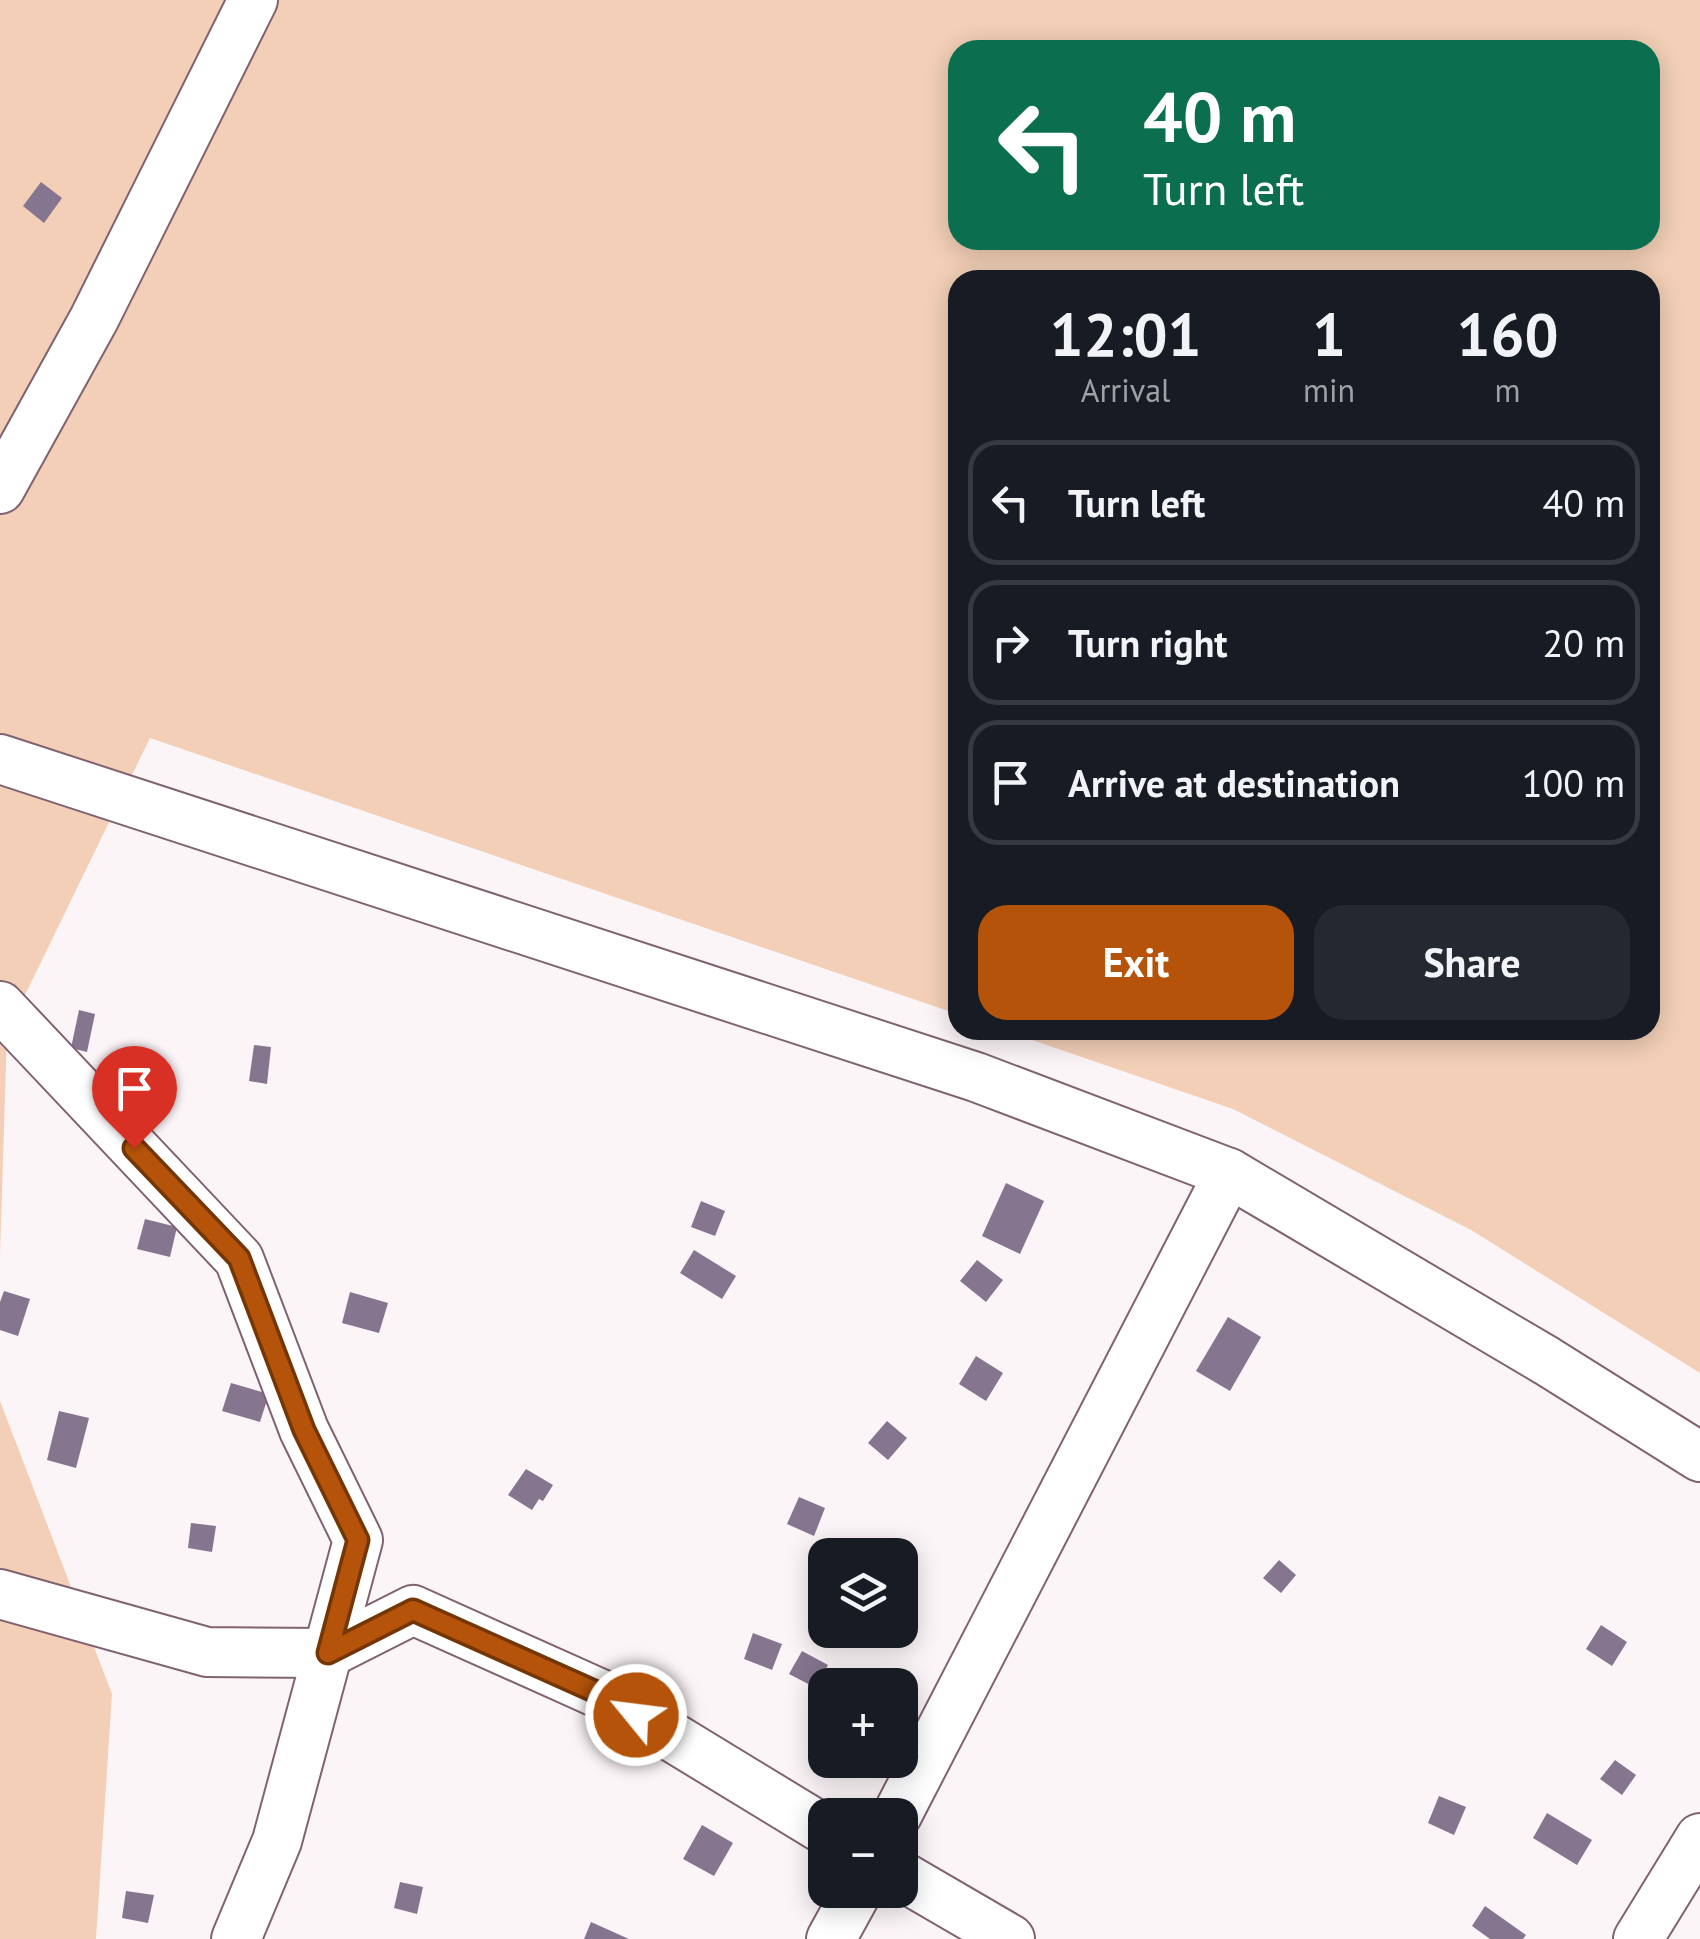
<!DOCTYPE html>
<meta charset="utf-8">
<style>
body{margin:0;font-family:"PT Sans",sans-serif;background:#242831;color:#f1f3f6;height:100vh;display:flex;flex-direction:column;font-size:38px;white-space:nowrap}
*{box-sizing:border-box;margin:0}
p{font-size:32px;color:#9ea1a6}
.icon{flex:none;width:55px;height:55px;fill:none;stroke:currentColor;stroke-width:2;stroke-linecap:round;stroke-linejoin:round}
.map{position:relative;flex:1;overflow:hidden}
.details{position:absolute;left:948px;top:270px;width:712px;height:770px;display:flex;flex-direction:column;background:#171b24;border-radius:30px;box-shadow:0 5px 25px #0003}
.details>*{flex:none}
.banner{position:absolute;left:948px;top:40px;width:712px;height:210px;border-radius:30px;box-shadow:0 5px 25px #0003;background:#0b6e4f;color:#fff;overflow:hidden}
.fabs{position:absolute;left:808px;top:1538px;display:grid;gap:20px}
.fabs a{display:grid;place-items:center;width:110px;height:110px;border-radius:20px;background:#171b24;box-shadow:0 5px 25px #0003;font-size:50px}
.pin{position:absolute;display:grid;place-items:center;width:85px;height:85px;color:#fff;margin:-102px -42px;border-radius:50% 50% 50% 0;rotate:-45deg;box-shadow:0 0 10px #0007}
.pin .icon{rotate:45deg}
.me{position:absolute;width:110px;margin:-55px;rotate:299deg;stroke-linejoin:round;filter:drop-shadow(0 0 8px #0008)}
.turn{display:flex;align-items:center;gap:35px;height:210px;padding:0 30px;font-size:45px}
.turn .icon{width:130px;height:130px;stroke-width:2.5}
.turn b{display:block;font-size:70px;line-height:85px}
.eta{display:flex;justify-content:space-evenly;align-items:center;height:170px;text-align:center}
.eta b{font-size:60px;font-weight:700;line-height:70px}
.cta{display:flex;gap:20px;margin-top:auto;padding:20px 30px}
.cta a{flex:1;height:115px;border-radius:30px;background:#b45309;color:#fff;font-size:40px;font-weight:700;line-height:115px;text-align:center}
.cta a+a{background:#242831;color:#f1f3f6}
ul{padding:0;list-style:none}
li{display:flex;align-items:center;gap:30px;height:125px;margin:0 20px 15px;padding:0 10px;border:5px solid #363941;border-radius:30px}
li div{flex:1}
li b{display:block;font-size:38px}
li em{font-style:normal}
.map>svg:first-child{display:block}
.green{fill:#f2cfb6;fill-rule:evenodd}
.building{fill:#86758f}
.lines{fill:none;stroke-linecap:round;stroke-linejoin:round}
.minor-casing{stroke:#806271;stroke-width:52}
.minor{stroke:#fff;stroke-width:48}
.route-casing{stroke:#753606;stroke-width:25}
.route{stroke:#b45309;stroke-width:18}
</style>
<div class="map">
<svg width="1700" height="1939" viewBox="0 0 1700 1939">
<rect width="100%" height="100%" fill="#fcf5f8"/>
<!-- green -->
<g class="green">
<path d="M 0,0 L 1700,0 L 1700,1373 L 1471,1230 L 1233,1109 L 1003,1030 L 1650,1030 L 1650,280 L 958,280 L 957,1014 L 150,738 L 7,1032 L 0,1255 ZM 958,50 L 1650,50 L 1650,240 L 958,240 Z"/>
<polygon points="0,1401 112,1694 96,1939 0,1939"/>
</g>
<!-- building -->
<g class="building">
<polygon points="41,182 62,198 44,223 23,206"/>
<polygon points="79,1010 95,1014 87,1052 71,1048"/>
<polygon points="254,1045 271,1047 267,1084 249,1081"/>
<polygon points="1006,1183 1044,1201 1020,1254 982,1236"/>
<polygon points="701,1201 725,1211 715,1236 691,1227"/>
<polygon points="145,1219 177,1227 170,1257 137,1249"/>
<polygon points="694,1250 736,1276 722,1299 680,1273"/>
<polygon points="977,1260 1003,1280 986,1302 960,1281"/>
<polygon points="4,1291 30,1299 18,1336 0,1330 0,1302"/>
<polygon points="350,1292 388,1303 379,1333 342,1323"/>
<polygon points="1228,1317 1261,1337 1230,1391 1196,1371"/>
<polygon points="976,1356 1003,1373 986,1401 959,1384"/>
<polygon points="231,1383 269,1394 260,1422 222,1411"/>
<polygon points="59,1411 89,1418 76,1468 47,1460"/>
<polygon points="887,1421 907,1438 888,1460 868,1443"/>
<polygon points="526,1469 553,1485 543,1501 539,1499 532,1510 508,1495"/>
<polygon points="799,1497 825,1508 814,1536 787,1524"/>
<polygon points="191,1523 216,1526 212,1552 188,1548"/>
<polygon points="1279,1560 1296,1575 1281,1593 1263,1578"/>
<polygon points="1601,1625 1627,1642 1612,1666 1586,1649"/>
<polygon points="753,1633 782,1644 772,1670 744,1659"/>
<polygon points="802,1651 828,1665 816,1688 789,1674"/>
<polygon points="1615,1760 1636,1775 1622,1795 1600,1779"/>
<polygon points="1439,1796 1466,1807 1454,1835 1428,1823"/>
<polygon points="1547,1813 1592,1840 1577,1865 1533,1838"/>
<polygon points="702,1825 733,1843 714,1876 683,1859"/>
<polygon points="400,1882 423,1887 417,1914 394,1908"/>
<polygon points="126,1891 154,1895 148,1923 122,1918"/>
<polygon points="1485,1906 1526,1935 1523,1939 1490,1939 1472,1926"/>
<polygon points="591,1922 629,1939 584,1939"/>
</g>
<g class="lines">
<defs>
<g id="minor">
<polyline points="0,489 94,319 253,0"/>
<polyline points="0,759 976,1077 1229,1173 1547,1361 1700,1457"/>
<polyline points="0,1006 239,1259 304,1430 358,1540 277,1841 236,1939"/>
<polyline points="0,1594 207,1652 328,1653 413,1610 605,1696 825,1830"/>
<polyline points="897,1815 1229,1173"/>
<polyline points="900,1875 1010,1939"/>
<polyline points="831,1939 858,1890"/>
<polyline points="1638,1939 1700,1838"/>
</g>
</defs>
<!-- minor casing -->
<use href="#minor" class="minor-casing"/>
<!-- minor -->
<use href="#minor" class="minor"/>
</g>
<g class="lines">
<defs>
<polyline id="route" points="134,1148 239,1258 304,1430 358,1540 328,1653 413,1610 605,1696 636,1715"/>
</defs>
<!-- route casing -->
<use href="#route" class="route-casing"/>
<!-- route -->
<use href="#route" class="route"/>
</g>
</svg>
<div class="fabs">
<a><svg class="icon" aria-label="layers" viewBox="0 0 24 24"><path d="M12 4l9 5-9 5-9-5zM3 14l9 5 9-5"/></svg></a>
<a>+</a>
<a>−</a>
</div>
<div class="pin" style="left:134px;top:1148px;background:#d93025"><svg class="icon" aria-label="arrive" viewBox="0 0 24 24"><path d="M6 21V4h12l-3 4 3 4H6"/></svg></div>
<svg class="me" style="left:636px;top:1715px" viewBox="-20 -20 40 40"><circle r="17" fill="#b45309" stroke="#fff" stroke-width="3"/><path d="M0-11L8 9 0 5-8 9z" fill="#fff"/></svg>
<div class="banner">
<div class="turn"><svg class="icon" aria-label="left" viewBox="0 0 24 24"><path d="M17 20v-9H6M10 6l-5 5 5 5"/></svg><div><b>40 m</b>Turn left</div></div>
</div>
<section class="details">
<div class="eta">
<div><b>12:01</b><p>Arrival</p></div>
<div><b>1</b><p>min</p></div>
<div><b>160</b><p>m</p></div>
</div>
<ul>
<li><svg class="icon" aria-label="left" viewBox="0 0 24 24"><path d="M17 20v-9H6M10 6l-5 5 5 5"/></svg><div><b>Turn left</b></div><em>40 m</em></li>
<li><svg class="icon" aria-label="right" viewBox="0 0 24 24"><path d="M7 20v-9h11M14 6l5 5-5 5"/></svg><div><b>Turn right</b></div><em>20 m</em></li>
<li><svg class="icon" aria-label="arrive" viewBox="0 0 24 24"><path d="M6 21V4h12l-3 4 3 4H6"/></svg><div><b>Arrive at destination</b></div><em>100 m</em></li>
</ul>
<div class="cta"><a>Exit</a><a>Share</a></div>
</section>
</div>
